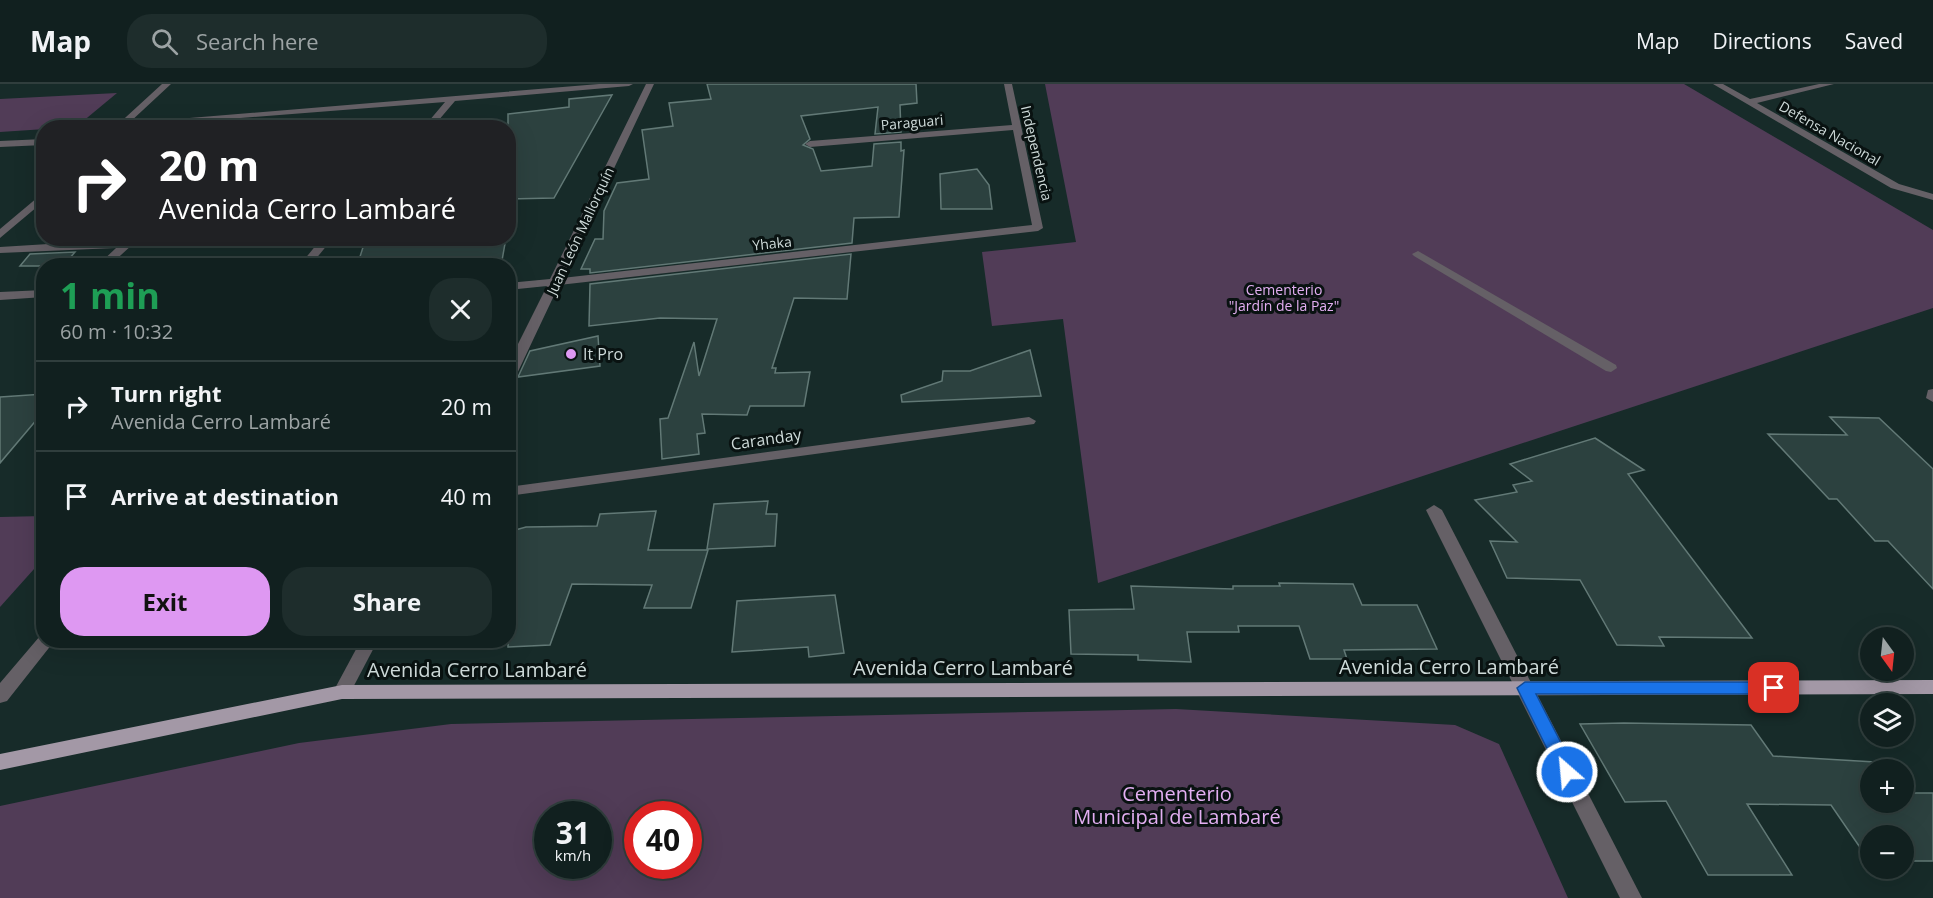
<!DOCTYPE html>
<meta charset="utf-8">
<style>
body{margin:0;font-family:"Open Sans",sans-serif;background:#1e2d2c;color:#f1f3f6;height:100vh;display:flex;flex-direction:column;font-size:22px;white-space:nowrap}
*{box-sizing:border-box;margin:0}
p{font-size:20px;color:#9ca3a4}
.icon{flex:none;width:33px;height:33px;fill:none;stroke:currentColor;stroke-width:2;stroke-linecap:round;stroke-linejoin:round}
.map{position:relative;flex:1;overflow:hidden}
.sheet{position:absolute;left:36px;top:174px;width:480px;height:390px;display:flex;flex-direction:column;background:#11201f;border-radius:24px;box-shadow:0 6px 24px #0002,0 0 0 2px #303e3d}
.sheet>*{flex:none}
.hud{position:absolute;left:36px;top:36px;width:480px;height:126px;border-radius:24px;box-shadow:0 6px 24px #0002,0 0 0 2px #303e3d;background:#202124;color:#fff;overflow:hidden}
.needle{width:39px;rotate:165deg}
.buttons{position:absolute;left:1860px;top:543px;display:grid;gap:12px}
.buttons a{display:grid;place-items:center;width:54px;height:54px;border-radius:50%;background:#11201f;box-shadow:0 6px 24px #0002,0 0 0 2px #303e3d;font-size:30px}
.speed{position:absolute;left:534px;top:717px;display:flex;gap:12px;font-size:30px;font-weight:700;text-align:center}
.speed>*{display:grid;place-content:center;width:78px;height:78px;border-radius:50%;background:#11201f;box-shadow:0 6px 24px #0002,0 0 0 2px #303e3d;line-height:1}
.speed small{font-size:15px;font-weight:400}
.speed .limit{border:9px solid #d22;background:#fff;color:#111}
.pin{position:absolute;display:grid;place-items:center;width:51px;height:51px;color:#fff;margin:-26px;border-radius:12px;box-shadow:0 3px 9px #0006}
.me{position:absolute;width:66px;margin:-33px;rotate:333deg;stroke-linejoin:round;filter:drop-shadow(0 0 4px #0008)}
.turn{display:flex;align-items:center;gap:21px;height:126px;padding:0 24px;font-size:27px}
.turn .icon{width:78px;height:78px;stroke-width:2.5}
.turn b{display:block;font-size:42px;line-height:51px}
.round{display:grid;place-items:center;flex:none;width:63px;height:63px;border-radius:24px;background:#1e2d2c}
.headline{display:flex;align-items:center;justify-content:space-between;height:102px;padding:0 24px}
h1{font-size:36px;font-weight:700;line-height:45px;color:#1e9e55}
.action{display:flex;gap:12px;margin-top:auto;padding:12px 24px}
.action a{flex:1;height:69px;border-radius:24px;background:#de98f2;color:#111;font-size:24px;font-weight:700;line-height:69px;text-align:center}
.action a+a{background:#1e2d2c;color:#f1f3f6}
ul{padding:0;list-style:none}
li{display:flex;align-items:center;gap:18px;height:90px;padding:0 24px;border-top:2px solid #303e3d}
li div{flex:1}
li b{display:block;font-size:22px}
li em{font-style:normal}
header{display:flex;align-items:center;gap:36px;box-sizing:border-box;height:84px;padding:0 30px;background:#11201f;border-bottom:2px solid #303e3d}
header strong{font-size:28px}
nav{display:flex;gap:33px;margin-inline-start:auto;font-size:21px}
.search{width:420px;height:54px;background:#1e2d2c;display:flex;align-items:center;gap:15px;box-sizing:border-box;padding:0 21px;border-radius:24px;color:#9ca3a4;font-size:22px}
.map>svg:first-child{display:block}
.green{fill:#513c57;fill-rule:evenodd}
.building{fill:#2c413f;stroke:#627976;stroke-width:1.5}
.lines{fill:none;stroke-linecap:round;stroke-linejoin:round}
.minor{fill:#656066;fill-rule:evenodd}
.major{fill:#a398a6;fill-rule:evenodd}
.route{fill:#1a73e8;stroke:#114b97;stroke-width:1.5}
.poi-dot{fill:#de98f2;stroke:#091211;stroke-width:2}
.labels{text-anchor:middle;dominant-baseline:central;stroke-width:6;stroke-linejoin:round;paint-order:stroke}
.far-street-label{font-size:14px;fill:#cedad9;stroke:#091211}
.far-park-label{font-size:14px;fill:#e3aff2;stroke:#091211}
.poi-label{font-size:16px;fill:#cedad9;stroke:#091211;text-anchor:start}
.street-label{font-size:16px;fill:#cedad9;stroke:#091211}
.near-street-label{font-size:20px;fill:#cedad9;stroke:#091211}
.near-park-label{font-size:20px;fill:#e3aff2;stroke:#091211}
</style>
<header>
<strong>Map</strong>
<div class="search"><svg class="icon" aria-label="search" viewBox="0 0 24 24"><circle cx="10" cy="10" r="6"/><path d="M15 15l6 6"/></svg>Search here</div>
<nav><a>Map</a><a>Directions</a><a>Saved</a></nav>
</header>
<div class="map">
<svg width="1933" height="814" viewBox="0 0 1933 814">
<rect width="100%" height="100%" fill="#172b29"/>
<!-- green -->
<g class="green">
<polygon points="1045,0 1684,0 1933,146 1933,224 1098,499 1063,235 992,242 982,168 1076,158"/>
<polygon points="117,9 76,43 0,48 0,15"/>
<polygon points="44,432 43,475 0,523 0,433"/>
<path d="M 1176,625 L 1455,641 L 1499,660 L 1568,814 L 0,814 L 0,722 L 299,659 L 451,640 ZM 548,730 L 598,730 L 598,782 L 548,782 ZM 638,730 L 688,730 L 688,782 L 638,782 Z"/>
</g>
<!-- building -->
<g class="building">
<polygon points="707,0 916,0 917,19 900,21 901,48 875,50 878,23 801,32 810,55 803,61 813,65 821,87 872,82 874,60 901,58 901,67 904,66 899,133 854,134 852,159 590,189 590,185 581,185 595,155 603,155 604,127 617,99 649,95 642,46 673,42 669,19 711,15"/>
<polygon points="612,11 554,114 508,115 508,30 569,23 569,15"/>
<polygon points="977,85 989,101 992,125 941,125 940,90"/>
<polygon points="366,154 506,154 501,182 357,182"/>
<polygon points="75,168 63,182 20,182 30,170"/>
<polygon points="851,170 847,215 794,214 772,284 776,284 775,289 810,288 804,322 750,322 747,331 702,330 705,349 697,350 699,370 662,375 660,335 668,334 694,258 699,292 717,235 660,234 589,242 590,200"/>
<polygon points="598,252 600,282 518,293 530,267"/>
<polygon points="1030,266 1041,312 902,318 901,311 942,297 943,287 970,287"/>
<polygon points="44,310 44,327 0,379 0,313"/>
<polygon points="1830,333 1879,334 1933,385 1933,505 1888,457 1875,457 1837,415 1829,415 1768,350 1847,351"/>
<polygon points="1595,354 1644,386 1628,390 1752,554 1659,553 1664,562 1617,561 1580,496 1507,494 1490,457 1517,458 1475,416 1517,408 1513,401 1532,397 1510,380"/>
<polygon points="768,417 766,430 777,430 775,462 707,465 714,420"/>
<polygon points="656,427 648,466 708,466 691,524 644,524 652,501 572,500 550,561 508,563 508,448 526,443 597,442 600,430"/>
<polygon points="1279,499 1353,500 1362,521 1417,521 1437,565 1344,566 1347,575 1310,575 1299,542 1238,542 1239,548 1187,548 1191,578 1138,576 1138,571 1071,570 1069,526 1134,525 1131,502 1233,505 1233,502 1280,502"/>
<polygon points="835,511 844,569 809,573 808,563 732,568 737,517"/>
<polygon points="1624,639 1751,641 1773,672 1875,678 1880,686 1870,686 1870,718 1904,718 1904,709 1933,709 1933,777 1904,777 1904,752 1870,752 1870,778 1831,721 1747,720 1792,791 1708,791 1666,717 1625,718 1580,640"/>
</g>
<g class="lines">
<!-- minor -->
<g class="minor">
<polygon points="162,0 171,0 129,39 599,0 633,0 629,2 455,17 432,44 423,44 445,18 114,44"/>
<polygon points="646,0 654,0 562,194 1032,141 1013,46 810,63 805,60 810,57 1012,41 1004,0 1012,0 1043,144 1038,147 559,201 515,294 508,298 508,280 547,202 508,206 508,199 550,195"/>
<polygon points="1713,0 1723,0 1750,15 1819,0 1834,0 1757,19 1899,100 1933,110 1933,116 1891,104"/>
<polygon points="44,55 44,61 0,63 0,57"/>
<polygon points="44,108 44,117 0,154 0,145"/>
<polygon points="322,154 333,154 310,182 299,182"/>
<polygon points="129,155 133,156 133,160 109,182 97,182 116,164 0,169 0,163"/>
<polygon points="1418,167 1616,281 1617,284 1611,288 1606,287 1414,172 1412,170"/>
<polygon points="44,206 44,213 0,216 0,208"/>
<polygon points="1933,305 1933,318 1926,314 1928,306"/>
<polygon points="1029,333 1036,337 1034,340 508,412 508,403"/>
<polygon points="1434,421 1442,426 1642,814 1620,814 1426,426"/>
<polygon points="44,551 44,556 54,556 52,560 7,617 0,619 0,599 40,552"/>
<polygon points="361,556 378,556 348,613 342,615 336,613 333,608"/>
</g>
<!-- major -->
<polygon class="major" points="1933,596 1933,610 342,615 0,686 0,670 342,601"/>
</g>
<!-- route -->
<polygon class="route" points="1525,598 1774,598 1783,604 1774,610 1536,610 1576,688 1574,693 1561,693 1517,604"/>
<!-- markers -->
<circle class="poi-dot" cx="571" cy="270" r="6"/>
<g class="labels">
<!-- far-street labels -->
<g class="far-street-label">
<text transform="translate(912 38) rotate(-5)">Paraguari</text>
<text transform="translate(1830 49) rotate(30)">Defensa Nacional</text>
<text transform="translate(1037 69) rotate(77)">Independencia</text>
<text transform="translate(580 147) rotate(-65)">Juan León Mallorquín</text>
<text transform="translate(772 159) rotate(-6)">Yhaka</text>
</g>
<!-- far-park labels -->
<g class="far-park-label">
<text x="1284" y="205">Cementerio<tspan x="1284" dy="16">"Jardín de la Paz"</tspan></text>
</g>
<!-- poi labels -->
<g class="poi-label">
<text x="583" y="270">It Pro</text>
</g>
<!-- street labels -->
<g class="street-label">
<text transform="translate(766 355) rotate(-8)">Caranday</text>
</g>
<!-- near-street labels -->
<g class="near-street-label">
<text x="1449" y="582">Avenida Cerro Lambaré</text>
<text x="963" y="583">Avenida Cerro Lambaré</text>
<text x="477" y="585">Avenida Cerro Lambaré</text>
</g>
<!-- near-park labels -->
<g class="near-park-label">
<text x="1177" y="709">Cementerio<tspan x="1177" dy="23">Municipal de Lambaré</tspan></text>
</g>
</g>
</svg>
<div class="buttons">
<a><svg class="needle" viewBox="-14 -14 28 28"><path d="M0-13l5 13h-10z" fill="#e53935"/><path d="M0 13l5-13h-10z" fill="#9ca3a4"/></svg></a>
<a><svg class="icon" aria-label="layers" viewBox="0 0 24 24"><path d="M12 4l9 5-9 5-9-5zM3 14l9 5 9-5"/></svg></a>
<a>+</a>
<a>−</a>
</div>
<div class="speed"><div>31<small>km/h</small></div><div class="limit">40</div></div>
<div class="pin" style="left:1774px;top:604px;background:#d93025"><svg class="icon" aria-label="arrive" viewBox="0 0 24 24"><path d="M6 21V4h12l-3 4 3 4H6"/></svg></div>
<svg class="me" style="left:1567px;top:688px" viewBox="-20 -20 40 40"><circle r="17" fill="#1a73e8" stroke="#fff" stroke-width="3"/><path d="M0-11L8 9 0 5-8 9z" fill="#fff"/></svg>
<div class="hud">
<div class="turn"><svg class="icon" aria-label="right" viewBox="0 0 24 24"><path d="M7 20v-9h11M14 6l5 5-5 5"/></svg><div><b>20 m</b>Avenida Cerro Lambaré</div></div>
</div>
<section class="sheet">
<div class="headline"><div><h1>1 min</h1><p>60 m · 10:32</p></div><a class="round"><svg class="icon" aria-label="close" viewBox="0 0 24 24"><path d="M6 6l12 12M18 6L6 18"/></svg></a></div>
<ul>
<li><svg class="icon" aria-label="right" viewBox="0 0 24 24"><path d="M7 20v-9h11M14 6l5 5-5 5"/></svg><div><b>Turn right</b><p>Avenida Cerro Lambaré</p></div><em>20 m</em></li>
<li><svg class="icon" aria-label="arrive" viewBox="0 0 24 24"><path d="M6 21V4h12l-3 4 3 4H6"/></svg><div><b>Arrive at destination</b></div><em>40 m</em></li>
</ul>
<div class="action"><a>Exit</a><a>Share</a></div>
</section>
</div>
